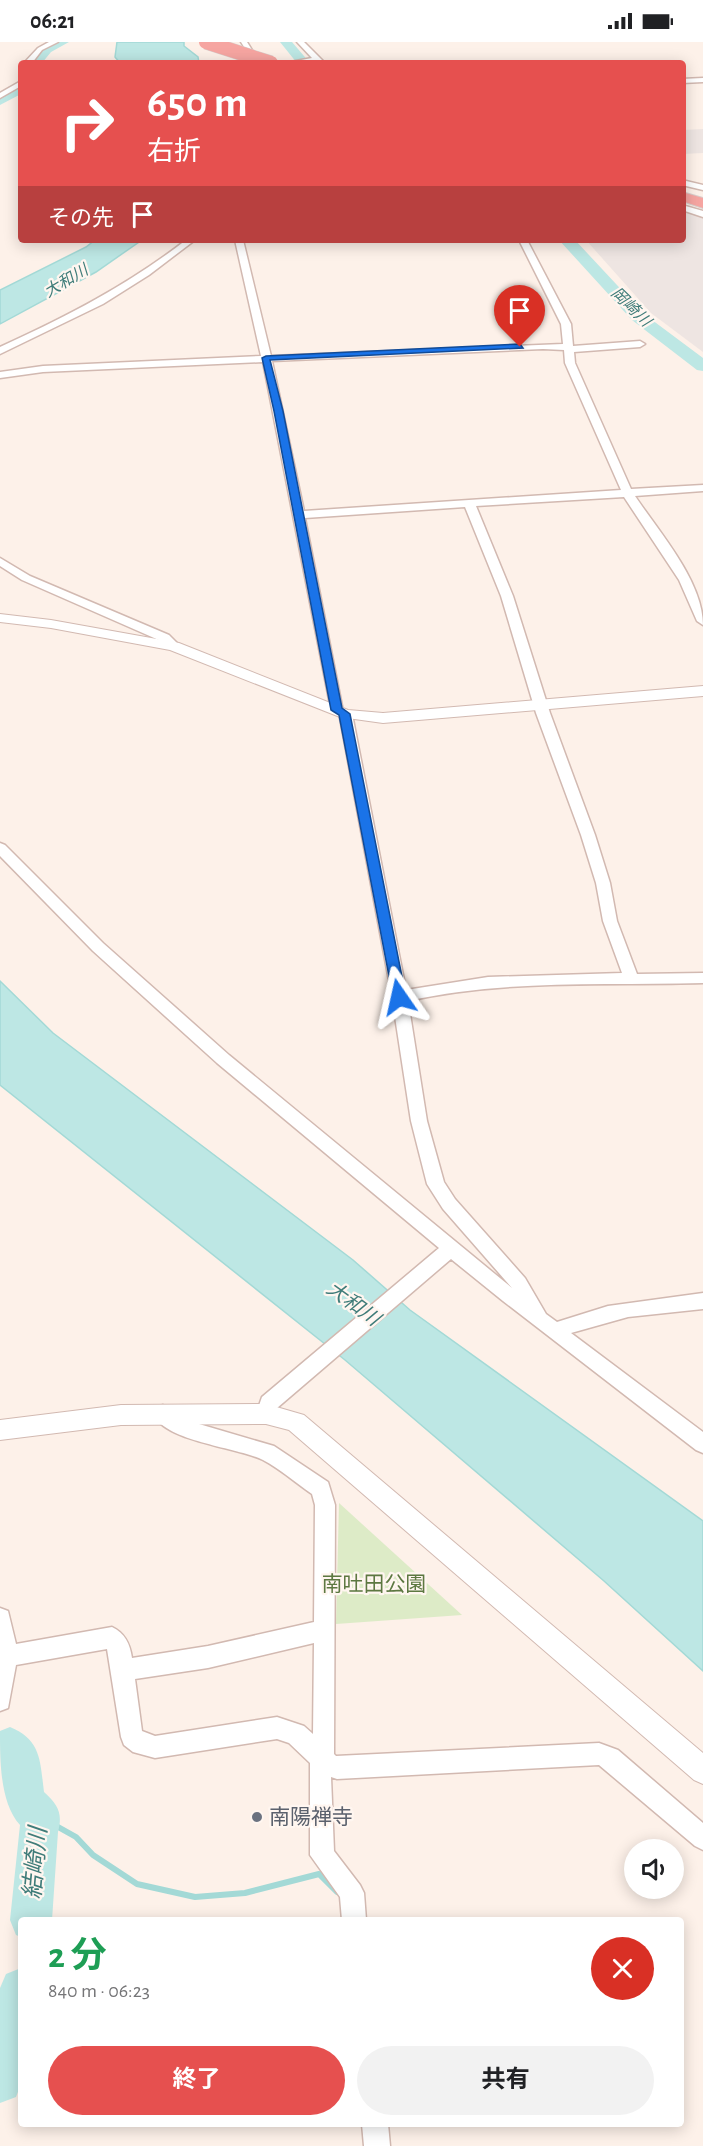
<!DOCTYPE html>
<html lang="ja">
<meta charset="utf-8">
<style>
body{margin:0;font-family:"Alegreya Sans","Noto Sans JP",sans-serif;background:#f2f2f2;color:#202124;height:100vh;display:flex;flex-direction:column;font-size:22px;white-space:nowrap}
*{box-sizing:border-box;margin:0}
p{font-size:20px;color:#757577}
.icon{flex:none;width:33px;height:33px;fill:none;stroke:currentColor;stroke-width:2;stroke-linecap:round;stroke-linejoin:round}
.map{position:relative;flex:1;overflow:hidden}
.panel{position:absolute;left:18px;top:1875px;width:666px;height:210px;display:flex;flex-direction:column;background:#fff;border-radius:6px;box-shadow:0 3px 15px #0003}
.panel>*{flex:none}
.top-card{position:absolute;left:18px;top:18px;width:668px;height:183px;border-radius:6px;box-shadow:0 3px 15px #0003;background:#e6504f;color:#fff;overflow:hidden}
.buttons{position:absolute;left:624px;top:1797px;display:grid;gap:12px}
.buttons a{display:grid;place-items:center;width:60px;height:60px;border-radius:50%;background:#fff;box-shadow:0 3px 15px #0003;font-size:30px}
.pin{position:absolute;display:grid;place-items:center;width:51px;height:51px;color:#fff;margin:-62px -26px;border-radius:50% 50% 50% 0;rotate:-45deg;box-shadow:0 0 6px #0007}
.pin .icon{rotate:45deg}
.me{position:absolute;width:66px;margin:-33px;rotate:349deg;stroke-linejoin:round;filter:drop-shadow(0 0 4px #0008)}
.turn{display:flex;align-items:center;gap:21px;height:126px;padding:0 30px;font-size:27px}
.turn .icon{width:78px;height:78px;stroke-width:2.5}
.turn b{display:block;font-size:42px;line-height:51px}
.then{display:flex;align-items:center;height:57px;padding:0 30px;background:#0003;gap:12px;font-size:22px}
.round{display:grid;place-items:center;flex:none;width:63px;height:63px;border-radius:32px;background:#f2f2f2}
.head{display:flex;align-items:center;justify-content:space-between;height:102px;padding:0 30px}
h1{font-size:36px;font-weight:700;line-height:45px;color:#1e9e55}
.primary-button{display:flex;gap:12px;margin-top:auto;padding:12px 30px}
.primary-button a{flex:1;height:69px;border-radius:36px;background:#e6504f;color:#fff;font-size:24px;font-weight:700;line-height:69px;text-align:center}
.primary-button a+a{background:#f2f2f2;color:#202124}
.status{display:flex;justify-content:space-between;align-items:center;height:42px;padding:0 30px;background:#fff;direction:ltr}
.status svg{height:16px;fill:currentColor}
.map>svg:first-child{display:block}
.industrial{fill:#eee5e2}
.green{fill:#ddebc7}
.water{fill:#bde7e4;stroke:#a3d9d6;stroke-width:1.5}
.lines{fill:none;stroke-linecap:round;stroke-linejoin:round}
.stream{stroke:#a3d9d6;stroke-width:6}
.river{fill:#bde7e4;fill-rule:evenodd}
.minor-casing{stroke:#d2b9b1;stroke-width:3}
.tertiary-casing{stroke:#d2b9b1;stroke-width:2}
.motorway-casing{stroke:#d9cfcd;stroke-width:2}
.minor{fill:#fff;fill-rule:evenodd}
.tertiary{fill:#fff;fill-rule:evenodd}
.motorway{fill:#f6a5a1;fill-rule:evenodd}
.motorway-bridge-casing{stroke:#d9cfcd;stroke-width:15;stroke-linecap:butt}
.motorway-bridge{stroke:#f6a5a1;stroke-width:14}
.route{fill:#1a73e8;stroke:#114b97;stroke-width:1.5}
.worship-dot{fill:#6b7280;stroke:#fff6f0;stroke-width:2}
.labels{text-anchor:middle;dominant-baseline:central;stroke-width:4.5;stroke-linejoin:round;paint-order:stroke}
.far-water-label{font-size:16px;font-style:italic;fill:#3f7c79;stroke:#fff6f0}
.water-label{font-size:20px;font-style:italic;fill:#3f7c79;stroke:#fff6f0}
.near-park-label{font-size:21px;fill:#5d7841;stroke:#fff6f0}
.near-worship-label{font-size:21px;fill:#5b616d;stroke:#fff6f0;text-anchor:start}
.near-water-label{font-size:24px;font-style:italic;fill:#3f7c79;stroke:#fff6f0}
</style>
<div class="status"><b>06:21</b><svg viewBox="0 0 49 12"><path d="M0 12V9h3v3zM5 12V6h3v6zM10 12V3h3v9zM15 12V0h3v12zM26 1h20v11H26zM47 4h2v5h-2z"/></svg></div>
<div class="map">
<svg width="703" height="2104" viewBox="0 0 703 2104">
<rect width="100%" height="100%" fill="#fdf1e9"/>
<!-- industrial -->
<g class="industrial">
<polygon points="703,87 703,111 683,112 683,88"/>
<polygon points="683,169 703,176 703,310 651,271 586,198 682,198"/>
</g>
<!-- green -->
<polygon class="green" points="339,1461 462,1573 336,1582"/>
<!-- water -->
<g class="water">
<polygon points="117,0 184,0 184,4 198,15 199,21 120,21 115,15"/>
<polygon points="95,198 142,198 96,230 0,282 0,248 86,205"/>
<polygon points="0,939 53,991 353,1218 410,1268 703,1479 703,1629 604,1539 345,1318 0,1043"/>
</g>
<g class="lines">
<!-- stream -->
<polyline class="stream" points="42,1776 76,1795 93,1813 137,1842 195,1855 245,1851 319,1832 337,1850"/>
<!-- river -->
<g class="river">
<polygon points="53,0 69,0 51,10 42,21 30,21 43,4"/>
<polygon points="280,0 292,0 310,21 297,21"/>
<polygon points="21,43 21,52 0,63 0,54"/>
<polygon points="559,198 575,198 644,272 703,316 703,329 697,328 632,278"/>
<path d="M 10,1685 C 42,1698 40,1720 44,1750 C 58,1763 63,1771 58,1790 L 52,1878 L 21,1878 L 21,1895 L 16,1893 L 10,1878 L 20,1783 C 0,1761 0,1719 0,1689 Z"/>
<polygon points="21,1926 21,2042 16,2055 0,2061 0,1946 6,1932"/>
</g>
<defs>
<g id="minor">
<polygon points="49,0 58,0 42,8 32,21 24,21 38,6"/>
<polygon points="241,0 247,0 252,8 250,21 242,21 246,8"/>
<polygon points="297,0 304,0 325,21 285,21 312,16"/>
<polygon points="703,36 703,40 682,41 682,37"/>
<polygon points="21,39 21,44 0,56 0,51"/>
<polygon points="682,138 703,143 703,148 682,143"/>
<polygon points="682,163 703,169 703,175 682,168"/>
<path d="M 186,198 L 195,198 L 149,233 L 103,262 L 0,312 L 0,305 C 66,275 128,243 186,198 Z"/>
<path d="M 235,198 L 243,198 L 271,314 L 563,302 L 561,282 L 519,198 L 527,198 L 571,282 L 573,304 L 640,299 L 645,302 L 640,305 L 574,310 L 575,321 L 631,447 L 703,443 L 703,449 L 635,454 C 659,490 703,539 703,583 L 697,579 L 679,538 L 624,455 L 476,464 L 513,554 L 550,671 L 595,793 L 610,841 L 617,879 L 637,932 L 703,931 L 703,941 C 605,944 506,937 408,959 L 427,1079 L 444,1140 L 455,1157 L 525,1236 L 546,1272 L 557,1280 L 608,1264 L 703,1251 L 703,1267 L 628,1275 L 571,1291 L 703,1390 L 703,1411 L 696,1408 L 503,1259 L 451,1217 L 277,1366 L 273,1378 L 266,1381 L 259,1378 L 256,1372 L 262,1355 L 439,1206 L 217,1021 L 93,909 L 0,814 L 0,801 L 5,803 L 103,901 L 229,1013 L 512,1246 L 443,1167 L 427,1142 L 411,1079 L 392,955 L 339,671 L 331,668 L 263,320 L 43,330 L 0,336 L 0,330 L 43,324 L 261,314 ZM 543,307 L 564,308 L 565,321 L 621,448 L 304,469 L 272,319 ZM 465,465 L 501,554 L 536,671 L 581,793 L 596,841 L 603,879 L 622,931 L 488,935 L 406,948 L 352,672 L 343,669 L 305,476 Z"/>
<polygon points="0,516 30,534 169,593 180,604 174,608 161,599 22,538 0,524"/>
<path d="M 163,1363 L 199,1382 L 274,1404 L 328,1440 L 335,1463 L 334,1712 L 336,1714 L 599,1701 L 618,1708 L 703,1781 L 703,1808 L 695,1804 L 599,1723 L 337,1737 L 331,1735 L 334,1809 L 360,1843 L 364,1851 L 366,1878 L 342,1878 L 340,1855 L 310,1813 L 310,1721 L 289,1701 L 277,1697 L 155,1716 L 133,1710 L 124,1703 L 121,1695 L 107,1607 L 16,1623 L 8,1666 L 0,1669 L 0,1566 L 8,1569 L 16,1602 L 112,1585 C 125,1591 130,1602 132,1616 L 208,1604 L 314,1580 L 315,1463 L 312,1452 C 296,1441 280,1427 263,1418 C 237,1405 166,1400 153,1372 L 156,1366 ZM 314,1601 L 313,1692 L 304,1684 L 277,1675 L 155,1694 L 142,1689 L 135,1637 L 208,1626 Z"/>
<polygon points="362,2082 388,2082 390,2104 364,2104"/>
</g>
<g id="tertiary">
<polygon points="0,572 51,578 179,601 348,668 383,671 703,644 703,654 383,681 340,675 170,608 51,586 0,580"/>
<polygon points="266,1362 304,1373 703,1711 703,1742 694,1738 289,1388 266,1382 121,1383 0,1398 0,1378 121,1363"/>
</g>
<polygon id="motorway" points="682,150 703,156 703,166 682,159"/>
</defs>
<!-- minor casing -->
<use href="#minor" class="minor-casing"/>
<!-- tertiary casing -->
<use href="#tertiary" class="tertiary-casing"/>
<!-- motorway casing -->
<use href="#motorway" class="motorway-casing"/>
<!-- minor -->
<use href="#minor" class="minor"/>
<!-- tertiary -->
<use href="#tertiary" class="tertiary"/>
<!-- motorway -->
<use href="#motorway" class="motorway"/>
<defs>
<polyline id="motorway-bridge" points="206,0 271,21"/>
</defs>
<!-- motorway-bridge casing -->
<use href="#motorway-bridge" class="motorway-bridge-casing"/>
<!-- motorway-bridge -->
<use href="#motorway-bridge" class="motorway-bridge"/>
</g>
<!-- route -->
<polygon class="route" points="520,302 523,306 270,318 283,369 342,666 350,672 406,955 399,960 393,955 339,673 331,668 274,369 262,316 266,314"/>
<!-- markers -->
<circle class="worship-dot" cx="257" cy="1775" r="6"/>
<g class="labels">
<!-- far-water labels -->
<g class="far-water-label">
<text transform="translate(66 239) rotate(-31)">大和川</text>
<text transform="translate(631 265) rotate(44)">岡崎川</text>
</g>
<!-- water labels -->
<g class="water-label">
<text transform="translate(353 1262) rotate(36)">大和川</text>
</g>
<!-- near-park labels -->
<g class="near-park-label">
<text x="374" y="1542">南吐田公園</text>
</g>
<!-- near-worship labels -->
<g class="near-worship-label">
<text x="269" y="1775">南陽禅寺</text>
</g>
<!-- near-water labels -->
<g class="near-water-label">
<text transform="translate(36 1821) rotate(-85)">結崎川</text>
</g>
</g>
</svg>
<div class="buttons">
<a><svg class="icon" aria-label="sound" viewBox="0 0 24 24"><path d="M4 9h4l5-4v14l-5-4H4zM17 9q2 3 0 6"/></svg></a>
</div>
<div class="pin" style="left:520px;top:305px;background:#d93025"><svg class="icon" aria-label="arrive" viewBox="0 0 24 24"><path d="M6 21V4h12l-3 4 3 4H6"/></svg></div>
<svg class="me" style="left:399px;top:955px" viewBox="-20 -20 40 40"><path d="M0-17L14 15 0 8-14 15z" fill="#1a73e8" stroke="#fff" stroke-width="4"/></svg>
<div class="top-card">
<div class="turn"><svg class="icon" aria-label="right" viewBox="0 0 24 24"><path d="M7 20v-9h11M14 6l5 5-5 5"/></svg><div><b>650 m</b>右折</div></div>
<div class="then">その先<svg class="icon" aria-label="arrive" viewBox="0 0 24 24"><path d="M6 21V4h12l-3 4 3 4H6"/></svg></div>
</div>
<section class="panel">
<div class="head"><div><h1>2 分</h1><p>840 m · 06:23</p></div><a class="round" style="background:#d93025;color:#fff"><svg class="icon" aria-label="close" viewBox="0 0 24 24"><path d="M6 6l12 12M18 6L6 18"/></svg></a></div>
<div class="primary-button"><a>終了</a><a>共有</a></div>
</section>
</div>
